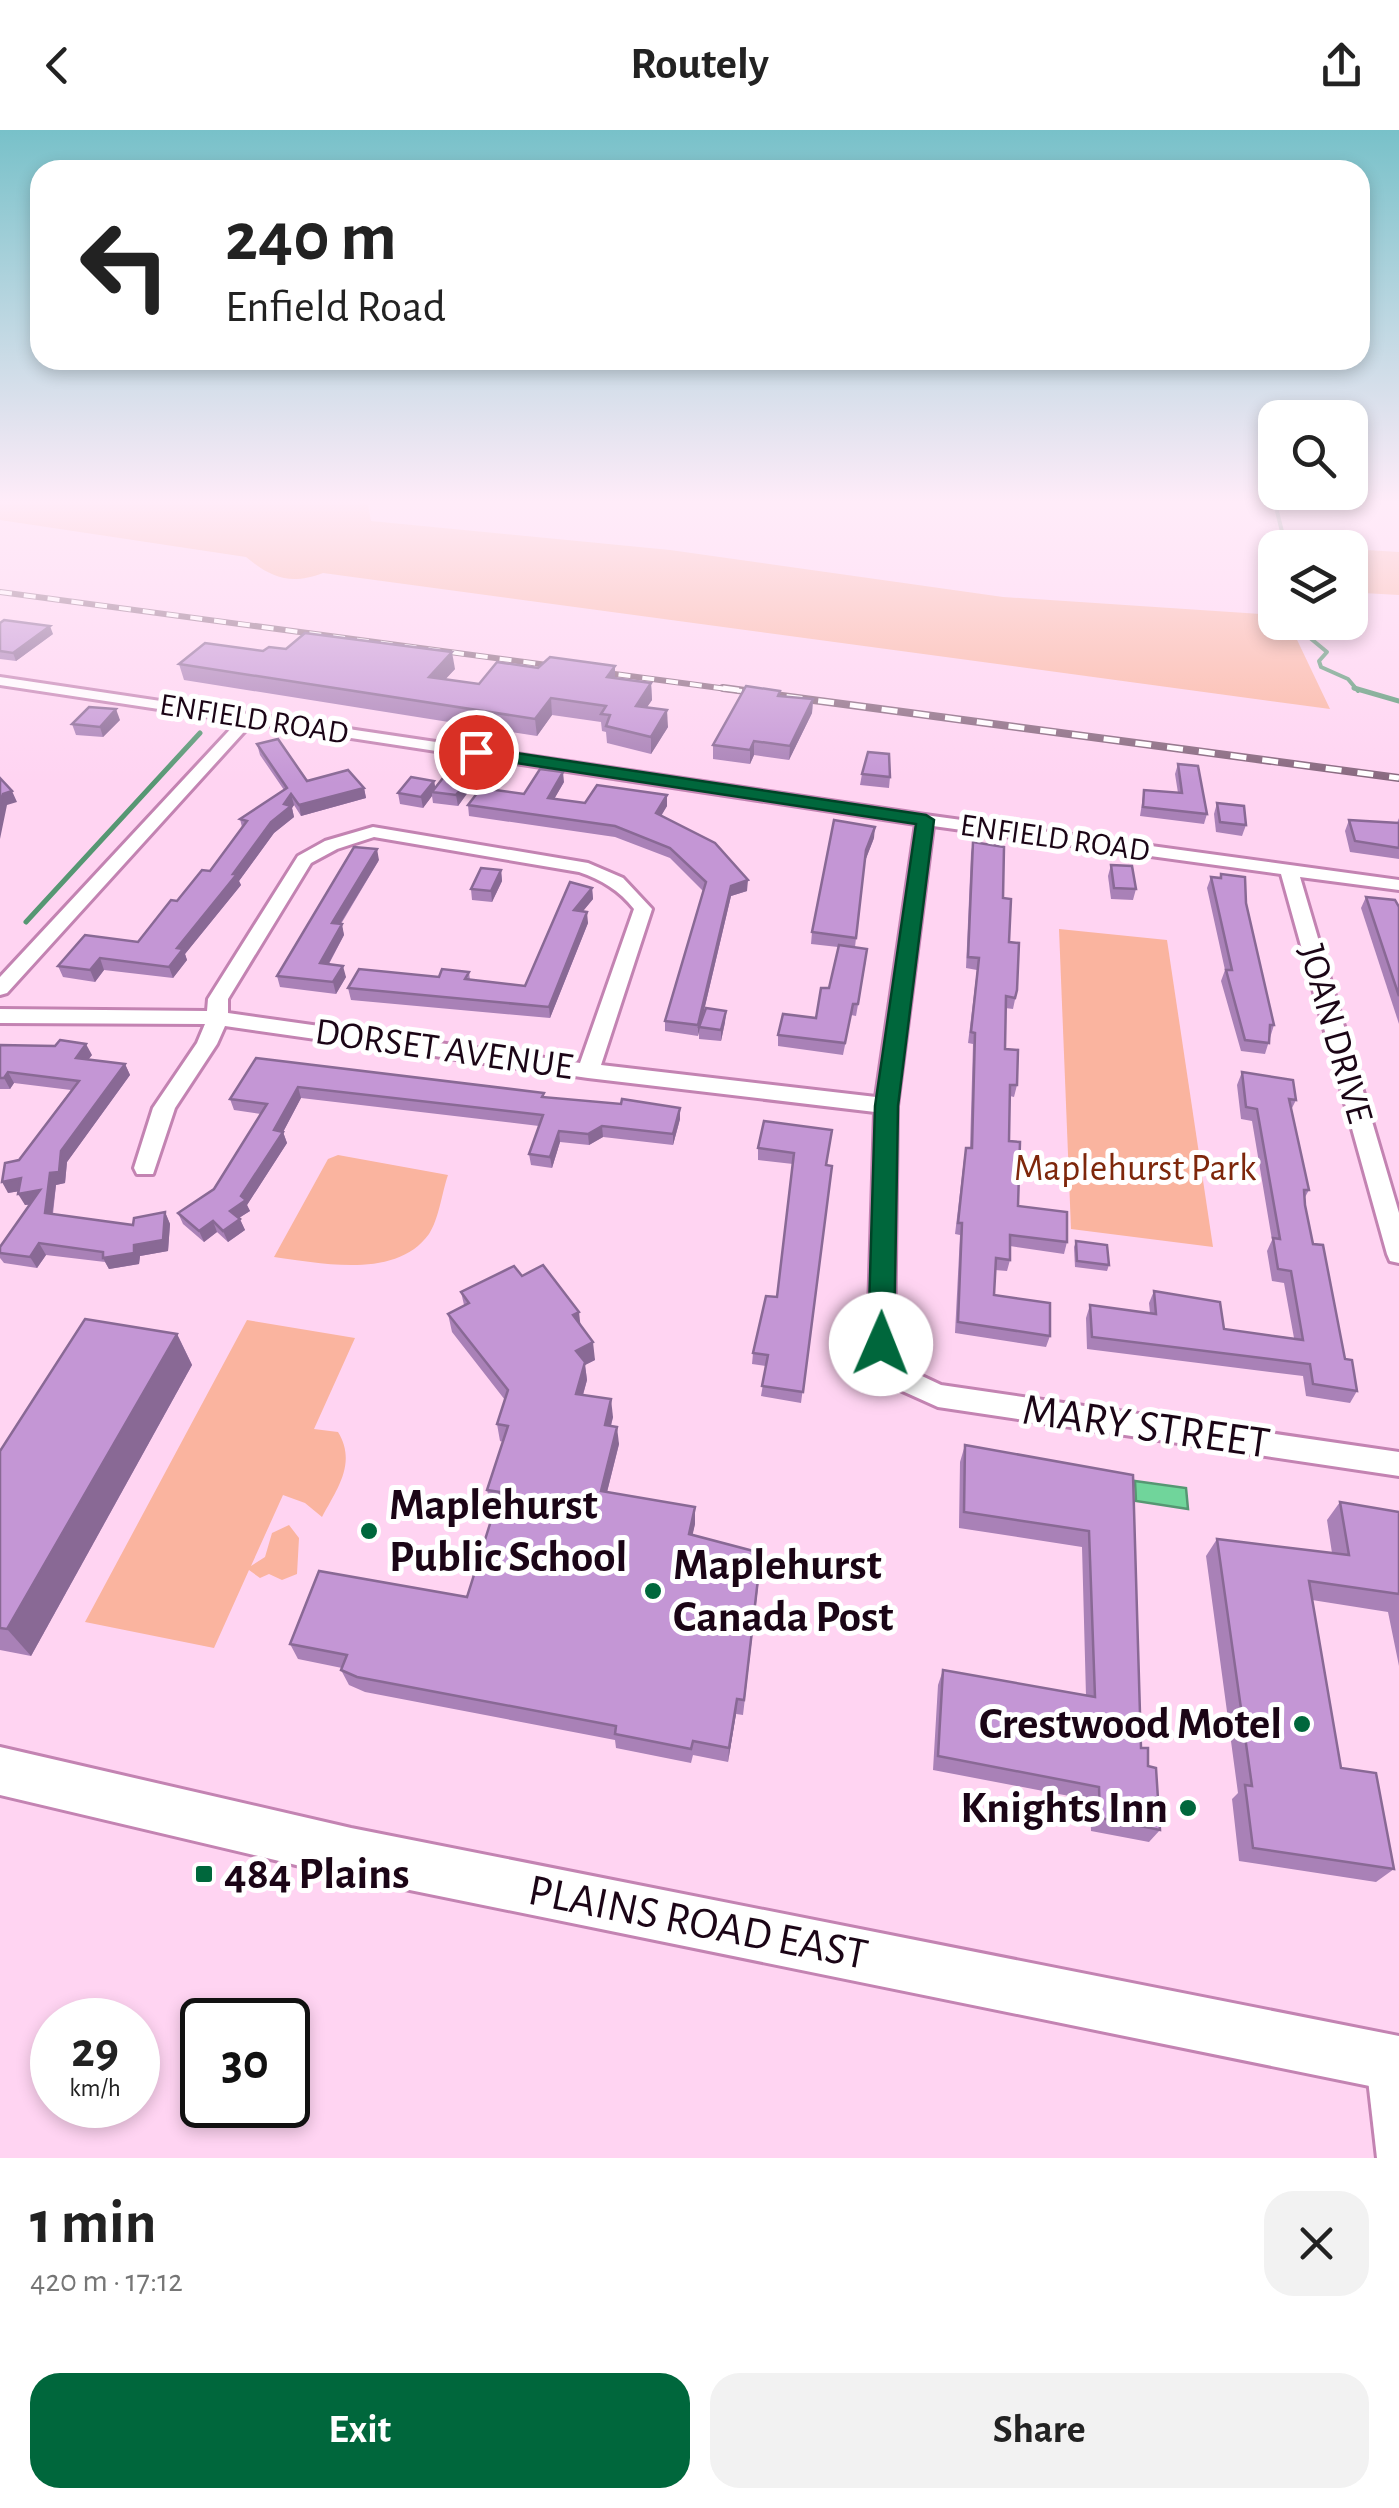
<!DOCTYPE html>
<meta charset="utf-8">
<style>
body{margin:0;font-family:"Alegreya Sans",sans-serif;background:#f2f2f2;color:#222;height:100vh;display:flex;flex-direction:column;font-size:38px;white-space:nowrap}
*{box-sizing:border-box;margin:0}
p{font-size:32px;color:#767676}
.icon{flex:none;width:55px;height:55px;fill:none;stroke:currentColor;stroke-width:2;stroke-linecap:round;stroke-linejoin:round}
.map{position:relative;height:2028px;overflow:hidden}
.panel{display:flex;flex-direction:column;background:#fff;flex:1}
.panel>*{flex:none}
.banner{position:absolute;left:30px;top:30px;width:1340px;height:210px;border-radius:30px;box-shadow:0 5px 15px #0003;background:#fff;color:#222;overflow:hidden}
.tools{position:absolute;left:1258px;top:270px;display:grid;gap:20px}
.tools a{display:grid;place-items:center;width:110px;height:110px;border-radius:20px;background:#fff;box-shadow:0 5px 15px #0003;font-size:50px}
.speed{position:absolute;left:30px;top:1868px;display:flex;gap:20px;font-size:50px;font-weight:700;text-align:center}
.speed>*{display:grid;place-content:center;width:130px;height:130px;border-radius:50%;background:#fff;box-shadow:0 5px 15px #0003;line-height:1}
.speed small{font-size:25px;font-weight:400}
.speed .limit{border:5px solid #111;border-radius:15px;background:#fff;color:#111}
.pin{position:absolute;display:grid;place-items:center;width:85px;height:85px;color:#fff;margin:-42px;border:5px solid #fff;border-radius:50%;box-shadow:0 2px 10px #0007}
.me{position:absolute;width:110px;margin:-55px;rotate:1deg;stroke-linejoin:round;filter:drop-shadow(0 0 8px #0008)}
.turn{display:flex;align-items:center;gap:35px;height:210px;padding:0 30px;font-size:45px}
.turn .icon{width:130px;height:130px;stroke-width:2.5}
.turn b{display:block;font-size:70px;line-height:85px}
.round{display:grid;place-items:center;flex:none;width:105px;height:105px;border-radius:30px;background:#f2f2f2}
.head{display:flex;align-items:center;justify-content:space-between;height:170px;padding:0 30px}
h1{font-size:60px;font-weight:700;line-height:75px}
.cta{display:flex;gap:20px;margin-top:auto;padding:20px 30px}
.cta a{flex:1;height:115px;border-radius:30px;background:#00673c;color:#fff;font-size:40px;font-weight:700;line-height:115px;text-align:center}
.cta a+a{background:#f2f2f2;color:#222}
header{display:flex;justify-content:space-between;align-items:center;height:130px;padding:0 30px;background:#fff;font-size:45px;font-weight:700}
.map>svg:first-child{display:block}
.green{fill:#fab49f}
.water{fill:#70d59b;stroke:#569773;stroke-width:2.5}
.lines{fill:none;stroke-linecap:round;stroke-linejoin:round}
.stream-far1{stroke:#569773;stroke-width:4}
.stream{stroke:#569773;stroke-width:5}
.minor-casing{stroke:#c383b2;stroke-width:6}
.primary-casing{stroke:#c383b2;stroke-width:6}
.minor{fill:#fff;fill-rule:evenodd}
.primary{fill:#fff;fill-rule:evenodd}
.rail-far1-casing{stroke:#87677e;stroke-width:6}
.rail-casing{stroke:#87677e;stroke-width:8}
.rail-far1{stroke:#fff;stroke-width:4;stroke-dasharray:12;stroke-linecap:butt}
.rail{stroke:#fff;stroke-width:5;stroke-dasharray:16;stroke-linecap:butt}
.wall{fill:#a981b7}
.shaded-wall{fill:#896995}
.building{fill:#c496d5;stroke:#896995;stroke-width:2.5}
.route{fill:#00673c;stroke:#004327;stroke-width:2.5}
.poi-dot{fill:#00673c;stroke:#fff;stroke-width:4}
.labels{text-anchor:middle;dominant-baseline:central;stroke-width:10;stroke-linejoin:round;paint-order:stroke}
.far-street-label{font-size:32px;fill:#1b0516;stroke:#fff}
.street-label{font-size:38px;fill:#1b0516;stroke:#fff}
.park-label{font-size:38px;fill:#7e270b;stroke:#fff}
.near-street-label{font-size:45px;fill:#1b0516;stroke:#fff}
.near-poi-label{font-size:45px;font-weight:bold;fill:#1b0516;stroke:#fff;text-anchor:start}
</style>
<header><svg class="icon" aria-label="back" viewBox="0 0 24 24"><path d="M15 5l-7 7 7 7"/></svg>Routely<svg class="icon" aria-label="share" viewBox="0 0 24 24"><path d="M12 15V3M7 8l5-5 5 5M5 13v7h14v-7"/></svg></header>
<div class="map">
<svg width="1399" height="2028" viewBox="0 0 1399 2028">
<rect width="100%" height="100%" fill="#ffd4f2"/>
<!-- green -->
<g class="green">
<path d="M 0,369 L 350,369 L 368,374 L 371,391 L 670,420 L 1003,467 L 1275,485 L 1275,492 L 1289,493 L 1330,579 L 323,443 C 291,455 273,449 246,427 L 0,390 Z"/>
<polygon points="1350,419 1399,422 1399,465 1363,463 1350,443"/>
<polygon points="1059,799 1167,810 1213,1117 1071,1099"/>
<path d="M 338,1025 L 448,1045 C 442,1062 439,1089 429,1104 C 396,1150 320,1133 274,1127 L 328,1029 Z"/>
<path d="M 247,1190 L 355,1208 L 314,1299 L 338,1302 C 357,1333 337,1359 322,1387 L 305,1373 L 283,1365 L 251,1436 L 265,1427 L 272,1403 L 289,1395 L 299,1408 L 297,1444 L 282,1450 L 269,1444 L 260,1448 L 249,1440 L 214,1518 L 85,1492 Z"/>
</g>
<!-- water -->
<polygon class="water" points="1135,1351 1186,1358 1188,1379 1136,1371"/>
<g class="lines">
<!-- stream-far1 -->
<g class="stream-far1">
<polyline points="1274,369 1286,418"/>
<polyline points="1322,492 1304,503 1327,522 1319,531 1321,537 1348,549 1358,561"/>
</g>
<!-- stream -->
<g class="stream">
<polyline points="1354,558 1399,571"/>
<polyline points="26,792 200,603"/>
</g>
<defs>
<g id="minor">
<path d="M 0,547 L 925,685 L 1399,750 L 1399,760 L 1300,747 L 1399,1083 L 1399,1133 L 1390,1131 L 1387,1124 L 1281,744 L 933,696 L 897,976 L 894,1214 L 907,1239 L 941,1255 L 1399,1322 L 1399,1346 L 938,1277 L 889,1255 L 868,1214 L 875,982 L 588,948 L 225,896 L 217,914 L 175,978 L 153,1044 L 137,1044 L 134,1038 L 153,978 L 197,913 L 205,894 L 0,893 L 0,879 L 207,881 L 208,869 L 298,726 L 325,711 L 373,697 L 588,733 L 623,748 L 652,779 L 601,935 L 876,967 L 916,694 L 252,593 L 7,863 L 0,865 L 0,847 L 238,591 L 0,555 ZM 374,707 L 579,742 C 602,750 619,760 634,779 L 580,933 L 228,883 L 228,869 L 311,733 L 337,719 Z"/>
<polygon points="1385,1913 1399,1920 1399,2028 1377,2028 1366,1932 1372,1919"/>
</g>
<polygon id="primary" points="0,1617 351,1698 1399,1906 1399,1962 351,1748 0,1665"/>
</defs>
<!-- minor casing -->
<use href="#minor" class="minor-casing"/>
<!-- primary casing -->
<use href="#primary" class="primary-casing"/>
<!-- minor -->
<use href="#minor" class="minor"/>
<!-- primary -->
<use href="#primary" class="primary"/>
<defs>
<polyline id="rail-far1" points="0,462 742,561"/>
<polyline id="rail" points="723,558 1399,648"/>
</defs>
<!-- rail-far1 casing -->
<use href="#rail-far1" class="rail-far1-casing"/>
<!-- rail casing -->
<use href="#rail" class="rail-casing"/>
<!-- rail-far1 -->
<use href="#rail-far1" class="rail-far1"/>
<!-- rail -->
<use href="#rail" class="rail"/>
</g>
<!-- wall -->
<g class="wall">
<polygon points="0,493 53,504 16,531 0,529"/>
<polygon points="263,521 455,539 445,549 479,554 538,538 615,536 615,548 651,553 652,570 647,577 668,597 651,624 607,613 606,602 602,601 601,592 552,585 537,606 184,550 179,534"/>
<polygon points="780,566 813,569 812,583 789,630 754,625 750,634 713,629 713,615"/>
<polygon points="120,590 103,607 76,605 72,594"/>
<polygon points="257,614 307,651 364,658 366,668 301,686 294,675 292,678 294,687 274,703 239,751 241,755 185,824 187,830 173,848 104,840 95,852 63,847 58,836 138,812 177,771 210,741 242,697 240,689 284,660 260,625"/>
<polygon points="1178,634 1207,684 1204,694 1140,686 1144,660 1178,663 1175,644"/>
<polygon points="862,644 890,647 889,658 860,655"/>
<polygon points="470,648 471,658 458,676 433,673 432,666 423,678 400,674 398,663 434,651 435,657"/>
<polygon points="564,652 554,669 585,673 667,665 667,676 661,685 747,761 731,766 701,893 726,881 725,892 721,911 699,909 699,899 698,906 665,901 665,891 703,761 670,728 615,707 469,686 468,675 524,664"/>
<polygon points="1217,673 1246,695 1242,706 1216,702 1214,684"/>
<polygon points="1399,688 1399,729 1350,722 1345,701 1349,690 1397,693"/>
<polygon points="874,708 865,731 855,817 866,830 856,886 851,885 843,925 778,916 778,905 816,888 829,858 838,817 811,814 812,802"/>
<polygon points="973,712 1003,768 1017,860 1013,879 1005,878 1005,919 1017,955 1014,967 1010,966 1009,1011 1018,1076 1067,1112 1064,1124 1010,1116 1010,1130 1007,1141 995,1140 994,1165 1050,1206 1046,1217 955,1203 960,1105 955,1104 964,1029 966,1018 970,1018 973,914 968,913 977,840 966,838 971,723"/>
<polygon points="379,730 341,794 344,805 329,834 346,847 336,864 280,857 277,846"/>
<polygon points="1111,735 1136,759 1133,770 1111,769 1108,746"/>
<polygon points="501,740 502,751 492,772 472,770 471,759"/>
<polygon points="1221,744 1246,773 1274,895 1265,924 1241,921 1221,851 1225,840 1207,758 1211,747 1220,748"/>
<polygon points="592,758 593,769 583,781 588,793 550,888 351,870 348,858 439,847 469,842 470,850 525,856"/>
<polygon points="1366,767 1399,777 1399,894 1361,778"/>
<polygon points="0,915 92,925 88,929 125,934 130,945 67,1032 65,1053 56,1055 53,1084 133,1095 165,1082 170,1094 168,1121 140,1126 139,1134 109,1139 105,1132 46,1125 37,1138 4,1133 0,1128 0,1117 30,1075 25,1075 19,1061 8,1063 19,1030 71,960 14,953 10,959 0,959"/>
<polygon points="256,928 544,963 544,967 680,989 673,1015 603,1007 589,1015 560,1012 552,1038 531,1035 529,1024 539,996 301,968 283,1002 287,1013 247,1075 250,1081 239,1088 245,1100 228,1112 217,1102 204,1112 183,1094 178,1083 214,1059 261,984 234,980 230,969"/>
<polygon points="1242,942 1296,970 1291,980 1309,1060 1304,1069 1313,1114 1345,1229 1357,1261 1350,1273 1306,1266 1303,1246 1087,1219 1086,1188 1090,1175 1150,1183 1149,1173 1154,1161 1224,1199 1294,1208 1284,1153 1272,1151 1267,1121 1272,1110 1252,991 1241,989 1237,955"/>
<polygon points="764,991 827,1035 831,1047 801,1273 761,1266 766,1236 752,1234 753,1223 777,1167 793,1034 758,1030 758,1018"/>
<polygon points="1076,1111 1109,1135 1107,1141 1075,1137 1074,1117"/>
<polygon points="522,1146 580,1196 595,1230 585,1235 587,1250 583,1265 613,1287 611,1296 619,1314 607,1362 695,1394 692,1405 760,1440 743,1585 736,1584 728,1632 693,1625 691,1633 616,1618 615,1610 365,1562 349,1555 341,1540 342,1538 298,1529 290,1514 467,1467 495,1378 491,1377 487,1360 503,1312 500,1311 497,1294 505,1270 452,1202 448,1184 464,1175 461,1162"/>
<polygon points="177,1204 192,1235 31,1526 0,1520 0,1321"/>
<polygon points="965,1315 1133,1345 1141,1618 1148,1636 1160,1700 1149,1712 1091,1701 1090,1670 933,1640 938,1555 943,1540 1086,1566 1082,1417 959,1398 960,1332"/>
<polygon points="1340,1372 1399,1382 1399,1536 1388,1482 1312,1470 1341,1638 1394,1739 1376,1752 1239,1731 1232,1669 1238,1663 1206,1426 1217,1409 1332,1423 1327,1390"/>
</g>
<!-- shaded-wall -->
<g class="shaded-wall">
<polygon points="50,496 53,504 16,531 13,523"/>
<polygon points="452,522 455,539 432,564 429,547"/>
<polygon points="615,536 615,552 607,547"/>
<polygon points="651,553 652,570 636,593 636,576"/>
<polygon points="551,568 552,585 537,606 535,589"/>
<polygon points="813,569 812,583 789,630 790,616"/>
<polygon points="116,579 120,590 103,607 100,597"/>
<polygon points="667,580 668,597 651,624 651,607"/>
<polygon points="754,611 754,625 750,634 750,620"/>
<polygon points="563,642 564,652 549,678 548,668"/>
<polygon points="470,648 471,658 458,676 456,665"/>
<polygon points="434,651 436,661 432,662 432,666 423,678 421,667"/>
<polygon points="364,658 366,668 301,686 299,675"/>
<polygon points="12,661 17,672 7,675 0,709 0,675 3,664"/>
<polygon points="291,664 294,675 292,678 294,687 274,703 239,751 241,755 185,824 187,830 173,848 169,837 177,818"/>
<polygon points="667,665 667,676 657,693 656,683"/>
<polygon points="875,697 874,708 865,731 866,720"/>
<polygon points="377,719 379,730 334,804 332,793"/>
<polygon points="501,740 502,751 492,772 491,761"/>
<polygon points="748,750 747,761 731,766 698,906 698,895 731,756"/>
<polygon points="592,758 593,769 574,792 574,780"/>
<polygon points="587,782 588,793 550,888 549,877"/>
<polygon points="342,794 344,805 323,844 320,833"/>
<polygon points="100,828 104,840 95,852 90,840"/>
<polygon points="343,836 346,847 336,864 333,852"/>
<polygon points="726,881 725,892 721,911 721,900"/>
<polygon points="86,914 92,925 81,939 76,928"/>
<polygon points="125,934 130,945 67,1032 65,1053 56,1055 51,1094 45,1083 50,1043 61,1021"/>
<polygon points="8,942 14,953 10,959 4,948"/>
<polygon points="298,957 301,968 281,1006 283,1002 287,1013 247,1075 250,1081 234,1091 230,1081"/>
<polygon points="680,978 680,989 673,1015 673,1004"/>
<polygon points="602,996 603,1007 589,1015 588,1004"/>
<polygon points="559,1001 560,1012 552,1038 550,1027"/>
<polygon points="21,1048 27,1060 8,1063 2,1052"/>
<polygon points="40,1060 46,1072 25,1075 18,1064"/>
<polygon points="165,1082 170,1094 168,1121 140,1126 139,1134 109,1139 103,1128 134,1115"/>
<polygon points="240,1089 245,1100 228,1112 223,1101"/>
<polygon points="213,1091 217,1102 204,1112 199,1101"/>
<polygon points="39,1113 46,1125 37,1138 30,1127"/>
<polygon points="579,1182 581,1200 573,1185"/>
<polygon points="177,1204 192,1235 31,1526 7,1499"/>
<polygon points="593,1212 595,1230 585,1235 587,1250 578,1282 576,1264 576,1221"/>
<polygon points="611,1269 613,1287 606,1313 605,1295"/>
<polygon points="617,1297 619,1314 603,1378 601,1361"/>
<polygon points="695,1377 695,1394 689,1421 689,1404"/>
<polygon points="737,1569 736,1584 728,1632 729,1618"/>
</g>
<!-- building -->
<g class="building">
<polygon points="4,490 50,496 13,523 0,521 0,493"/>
<polygon points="305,503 452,522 429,547 479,554 497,532 538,538 550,527 615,536 607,547 651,553 636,576 667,580 651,607 606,596 610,585 601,584 606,576 551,568 535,589 179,534 205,513 263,521 269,517 286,519"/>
<polygon points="746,556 780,561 778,566 813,569 790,616 754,611 750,620 713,615"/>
<polygon points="89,577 116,579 100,597 72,594"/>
<polygon points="278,609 307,651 348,640 364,658 299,675 291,664 284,674 291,676 271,692 233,744 237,744 177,818 183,819 169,837 100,828 90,840 58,836 85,805 138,812 171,770 177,771 202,740 210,741 247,691 240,689 287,658 257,614"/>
<polygon points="868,622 889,624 890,647 862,644"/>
<polygon points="1178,634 1198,636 1207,684 1143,677 1144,660 1182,663"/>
<polygon points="540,639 563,642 548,668 585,673 597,655 667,665 656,683 715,713 748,750 731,756 698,895 665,891 706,752 670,718 615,696 468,675 481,658 524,664"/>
<polygon points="446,644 470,648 456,665 432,662"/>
<polygon points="411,647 434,651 421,667 398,663"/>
<polygon points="0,648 12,661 3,664 0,675"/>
<polygon points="1217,673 1244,676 1246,695 1220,692"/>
<polygon points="834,690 875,697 866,720 856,808 812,802"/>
<polygon points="1349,690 1399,693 1399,718 1355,711"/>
<polygon points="973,712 1004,717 1003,768 1011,769 1009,812 1019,813 1017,860 1015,868 1006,866 1005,919 1018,920 1017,955 1010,955 1009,1011 1020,1012 1018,1076 1067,1082 1067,1112 1010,1105 1010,1130 996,1128 994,1165 1050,1173 1050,1206 958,1192 962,1093 958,1093 966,1018 972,1018 975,903 971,902 979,828 968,827"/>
<polygon points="354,717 377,719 332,793 342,794 320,833 343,836 333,852 277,846"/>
<polygon points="1111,735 1132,736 1136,759 1114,758"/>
<polygon points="481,738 501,740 491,761 471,759"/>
<polygon points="1221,744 1245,747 1246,773 1274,895 1270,895 1269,913 1245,910 1226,840 1232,840 1211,747 1221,748"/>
<polygon points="570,752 592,758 574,780 587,782 549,877 348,858 359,839 439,847 442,839 469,842 465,849 525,856"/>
<polygon points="1366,767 1395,770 1399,777 1399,866"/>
<polygon points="839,815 867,819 858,874 853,874 845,913 778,905 783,884 816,888 821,858 829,858"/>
<polygon points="706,878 726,881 721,900 699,897"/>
<polygon points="60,910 86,914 76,928 125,934 61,1021 59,1042 50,1043 45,1083 133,1095 134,1088 165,1082 163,1110 134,1115 134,1123 103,1128 103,1122 39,1113 30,1127 0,1123 0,1117 40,1060 18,1064 21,1048 2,1052 5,1033 19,1030 79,951 8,942 4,948 0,948 0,915 55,916"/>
<polygon points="256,928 544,963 542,967 621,974 622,969 680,978 673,1004 602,996 588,1004 559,1001 550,1027 529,1024 543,985 298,957 274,1000 283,1002 241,1066 246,1070 230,1081 240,1089 223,1101 213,1091 199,1101 178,1083 214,1059 267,974 230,969"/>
<polygon points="1242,942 1293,950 1296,970 1289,969 1309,1060 1304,1060 1305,1075 1313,1114 1323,1115 1345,1229 1352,1230 1357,1261 1313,1254 1310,1234 1092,1207 1090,1175 1156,1184 1154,1161 1220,1172 1224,1199 1303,1210 1291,1141 1278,1139 1273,1108 1280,1109 1257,979 1246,977"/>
<polygon points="764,991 832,1000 826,1035 832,1036 803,1262 762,1256 768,1225 753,1223 766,1166 777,1167 794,1023 758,1018"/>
<polygon points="1076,1111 1107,1115 1109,1135 1077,1131"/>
<polygon points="543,1135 579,1182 573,1185 593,1212 576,1221 585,1232 576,1264 611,1269 605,1295 617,1297 601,1361 695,1377 689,1404 761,1423 744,1570 737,1569 729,1618 693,1611 691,1619 615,1604 616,1596 357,1547 341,1540 347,1525 290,1514 319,1441 467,1467 500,1362 487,1360 508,1296 497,1294 508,1260 448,1184 469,1173 461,1162 514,1136 522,1146"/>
<polygon points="85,1189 177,1204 7,1499 0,1498 0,1321"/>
<polygon points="965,1315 1133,1345 1141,1618 1148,1618 1148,1636 1156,1638 1160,1700 1100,1688 1099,1657 938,1626 943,1540 1095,1567 1089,1401 964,1382"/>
<polygon points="1340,1372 1399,1382 1399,1464 1309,1451 1341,1638 1376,1643 1394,1739 1253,1718 1245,1655 1252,1656 1217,1409 1349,1425"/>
</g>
<!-- sky -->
<linearGradient id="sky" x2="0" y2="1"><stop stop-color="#78c1c9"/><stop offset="0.57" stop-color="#ffecf9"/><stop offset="1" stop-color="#ffecf9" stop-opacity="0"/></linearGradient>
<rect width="1399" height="653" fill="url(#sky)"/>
<!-- route -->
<polygon class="route" points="476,617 926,685 934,690 898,976 894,1214 890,1221 881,1225 868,1214 875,976 916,694 471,626 471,619"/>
<!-- markers -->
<g class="poi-dot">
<circle cx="369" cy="1401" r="10"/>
<circle cx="653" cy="1461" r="10"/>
<circle cx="1302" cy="1594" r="10"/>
<circle cx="1188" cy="1678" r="10"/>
<rect x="194" y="1734" width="20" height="20" rx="5"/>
</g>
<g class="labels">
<!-- far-street labels -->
<g class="far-street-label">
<text transform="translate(254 589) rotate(9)">ENFIELD ROAD</text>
<text transform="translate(1055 708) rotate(8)">ENFIELD ROAD</text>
</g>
<!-- street labels -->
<g class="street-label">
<text transform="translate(1335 904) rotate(74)">JOAN DRIVE</text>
<text transform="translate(444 920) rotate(8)">DORSET AVENUE</text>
</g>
<!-- park labels -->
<g class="park-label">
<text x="1135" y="1039">Maplehurst Park</text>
</g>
<!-- near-street labels -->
<g class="near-street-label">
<text transform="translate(1146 1297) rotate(8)">MARY STREET</text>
<text transform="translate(698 1793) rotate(11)">PLAINS ROAD EAST</text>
</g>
<!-- near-poi labels -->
<g class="near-poi-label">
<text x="389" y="1375">Maplehurst<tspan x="389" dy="52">Public School</tspan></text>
<text x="673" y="1435">Maplehurst<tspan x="673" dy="52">Canada Post</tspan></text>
<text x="1282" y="1594" text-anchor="end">Crestwood Motel</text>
<text x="1168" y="1678" text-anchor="end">Knights Inn</text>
<text x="224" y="1744">484 Plains</text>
</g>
</g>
</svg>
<div class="tools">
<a><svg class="icon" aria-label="search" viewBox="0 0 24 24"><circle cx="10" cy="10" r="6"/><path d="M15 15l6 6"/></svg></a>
<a><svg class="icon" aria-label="layers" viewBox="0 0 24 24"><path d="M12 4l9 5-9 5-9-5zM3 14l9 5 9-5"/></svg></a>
</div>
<div class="speed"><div>29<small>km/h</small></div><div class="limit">30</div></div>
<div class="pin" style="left:476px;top:622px;background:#d93025"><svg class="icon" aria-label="arrive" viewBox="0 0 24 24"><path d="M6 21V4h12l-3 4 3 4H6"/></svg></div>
<svg class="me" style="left:881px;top:1214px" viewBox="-20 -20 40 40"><circle r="19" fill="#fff"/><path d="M0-13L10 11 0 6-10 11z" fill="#00673c"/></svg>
<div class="banner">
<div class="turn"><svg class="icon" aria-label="left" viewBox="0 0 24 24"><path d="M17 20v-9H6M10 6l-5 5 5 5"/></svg><div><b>240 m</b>Enfield Road</div></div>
</div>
</div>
<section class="panel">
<div class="head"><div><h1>1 min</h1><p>420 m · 17:12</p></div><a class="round"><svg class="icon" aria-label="close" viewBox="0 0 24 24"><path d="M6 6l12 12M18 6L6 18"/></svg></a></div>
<div class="cta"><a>Exit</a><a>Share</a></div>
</section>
